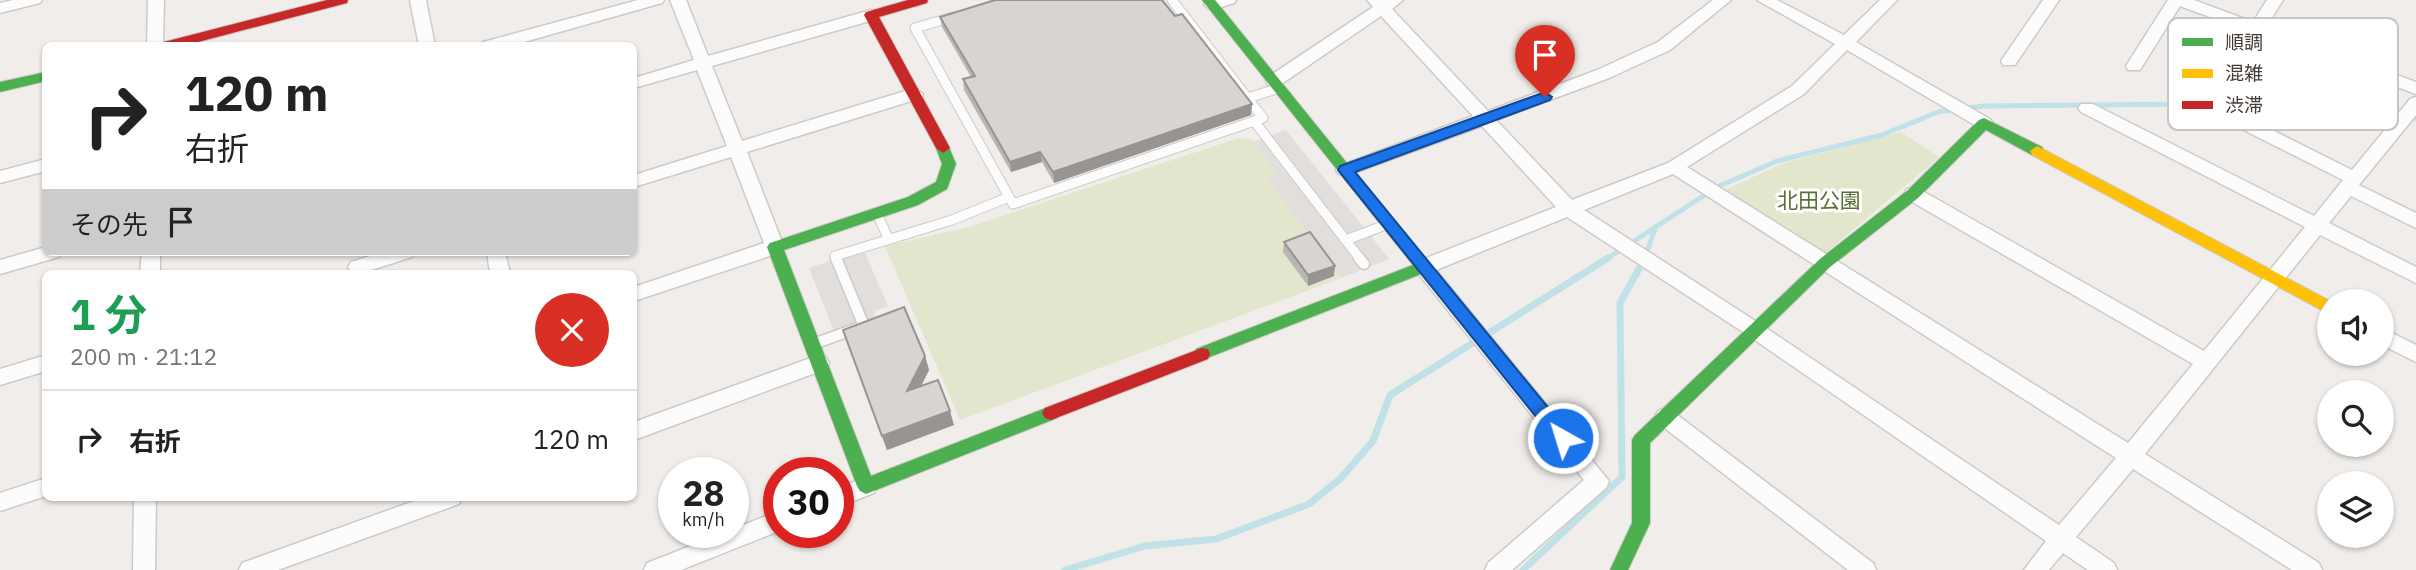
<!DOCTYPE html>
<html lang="ja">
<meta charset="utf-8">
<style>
body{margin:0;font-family:"IBM Plex Sans","Noto Sans JP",sans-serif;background:#f2f2f2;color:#222;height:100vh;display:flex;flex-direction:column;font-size:26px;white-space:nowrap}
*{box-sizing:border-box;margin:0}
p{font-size:23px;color:#767676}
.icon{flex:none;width:38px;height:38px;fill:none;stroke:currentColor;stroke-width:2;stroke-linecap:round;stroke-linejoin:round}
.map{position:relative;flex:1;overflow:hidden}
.sheet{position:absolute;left:42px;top:270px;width:595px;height:231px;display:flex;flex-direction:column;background:#fff;border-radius:10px;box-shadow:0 2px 5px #0004}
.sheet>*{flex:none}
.guide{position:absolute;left:42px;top:42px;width:595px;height:214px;border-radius:10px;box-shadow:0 2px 5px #0004;background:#fff;color:#222;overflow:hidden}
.buttons{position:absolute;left:2317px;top:289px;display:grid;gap:14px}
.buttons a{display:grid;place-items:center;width:77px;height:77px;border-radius:50%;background:#fff;box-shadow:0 2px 5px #0004;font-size:35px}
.speed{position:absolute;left:658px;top:457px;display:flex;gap:14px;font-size:35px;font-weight:700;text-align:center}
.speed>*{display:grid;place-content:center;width:91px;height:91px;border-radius:50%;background:#fff;box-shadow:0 2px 5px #0004;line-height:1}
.speed small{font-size:18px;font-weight:400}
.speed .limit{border:10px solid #d22;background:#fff;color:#111}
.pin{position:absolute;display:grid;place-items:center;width:60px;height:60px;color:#fff;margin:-72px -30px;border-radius:50% 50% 50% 0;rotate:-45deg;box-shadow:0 0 7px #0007}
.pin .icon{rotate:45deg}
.me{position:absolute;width:77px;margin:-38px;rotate:321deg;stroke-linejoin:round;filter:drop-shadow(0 0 5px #0008)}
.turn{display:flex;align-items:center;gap:24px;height:147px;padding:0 28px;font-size:32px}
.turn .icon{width:91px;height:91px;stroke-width:2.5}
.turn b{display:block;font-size:49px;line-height:60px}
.then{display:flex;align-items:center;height:66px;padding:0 28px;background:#0003;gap:14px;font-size:26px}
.round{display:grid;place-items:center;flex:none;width:74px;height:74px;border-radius:37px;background:#f2f2f2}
.head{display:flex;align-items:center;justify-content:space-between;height:119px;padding:0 28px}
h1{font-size:42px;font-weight:700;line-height:52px;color:#1e9e55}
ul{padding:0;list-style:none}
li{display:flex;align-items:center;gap:21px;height:98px;padding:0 28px;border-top:2px solid #e0e0e0}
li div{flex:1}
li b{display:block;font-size:26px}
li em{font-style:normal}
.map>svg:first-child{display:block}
.green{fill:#e2e6cd}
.parking{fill:#e1dedb}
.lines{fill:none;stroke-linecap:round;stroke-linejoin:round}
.stream-far1{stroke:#c0e1e8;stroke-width:5}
.stream{stroke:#c0e1e8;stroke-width:7}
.lane-far1-casing{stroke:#cecac8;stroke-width:11}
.lane-casing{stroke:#cecac8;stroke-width:13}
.street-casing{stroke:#cecac8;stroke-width:3}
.fast-casing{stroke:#cfc9c4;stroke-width:2}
.slow-casing{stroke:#cfc9c4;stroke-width:2}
.jam-casing{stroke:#cfc9c4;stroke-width:2}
.lane-far1{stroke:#fdfcfc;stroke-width:9}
.lane{stroke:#fdfcfc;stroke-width:10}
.street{fill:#fdfcfc;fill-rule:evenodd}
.fast{fill:#4caf50;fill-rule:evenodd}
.slow{fill:#ffc107;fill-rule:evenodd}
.jam{fill:#c62828;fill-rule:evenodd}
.wall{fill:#bab6b4}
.shaded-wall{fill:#979492}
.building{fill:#d8d4d1;stroke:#979492;stroke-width:2}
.route{fill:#1a73e8;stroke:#114b97;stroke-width:2}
.labels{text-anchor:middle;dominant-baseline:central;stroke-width:6;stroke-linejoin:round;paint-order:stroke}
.park-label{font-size:21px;fill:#566f32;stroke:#fff}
.key{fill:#fff;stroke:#c7c4c3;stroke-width:2}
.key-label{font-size:19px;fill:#443c37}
</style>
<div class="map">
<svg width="2416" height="570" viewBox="0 0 2416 570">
<rect width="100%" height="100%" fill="#f0edea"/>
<!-- green -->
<g class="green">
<polygon points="1901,132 1939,157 1822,256 1721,192 1784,163"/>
<polygon points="1239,138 1252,140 1278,174 1266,178 1341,278 960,420 885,246 969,227"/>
</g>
<!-- parking -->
<g class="parking">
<polygon points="1286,130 1389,259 1341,278 1266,178 1277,173 1253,142"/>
<polygon points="856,252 865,253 888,306 874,311 880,326 838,341 809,268"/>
</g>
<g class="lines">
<!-- stream-far1 -->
<g class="stream-far1">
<polyline points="2213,104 2303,106 2416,118"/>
<polyline points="1605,260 1717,187 1777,161 1882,135 1938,112 1983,106 2198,104"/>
<polyline points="1644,260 1656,226"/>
</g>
<!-- stream -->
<g class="stream">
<polyline points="1065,570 1145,546 1216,539 1309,504 1341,478 1373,441 1390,395 1608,258"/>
<polyline points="1523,570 1622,477 1620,303 1645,258"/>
</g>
<defs>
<g id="lane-far1">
<polyline points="953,17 915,28 1013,204 1263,118 1172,0"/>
<polyline points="1248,98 1279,88"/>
<polyline points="1254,121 1361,260"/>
<polyline points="877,213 888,238"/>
<polyline points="1346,240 1388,224"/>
<polyline points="836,260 835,256 952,220 1009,197"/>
</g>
<g id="lane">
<polyline points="1359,258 1364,264"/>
<polyline points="813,344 864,326 836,258"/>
</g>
<g id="street">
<polygon points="13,0 42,0 40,3 0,13 0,3"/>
<polygon points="148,0 164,0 163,46 147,46"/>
<polygon points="410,0 426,0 435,46 419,46"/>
<polygon points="638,0 664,0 662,3 510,46 481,46 483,42"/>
<polygon points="670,0 686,0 708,56 871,10 879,15 877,19 712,66 742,141 915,88 923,94 921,98 747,152 784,247 782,252 634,301 634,287 764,243 731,157 634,187 634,175 727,146 697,70 634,88 634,78 694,60"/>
<polygon points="1211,0 1236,0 1234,3 1212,10 1204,5"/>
<path d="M 1367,0 L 1403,0 L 1392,9 L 1488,111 L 1597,70 L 1658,42 L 1713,0 L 1731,0 L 1670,50 L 1609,78 L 1496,120 L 1572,200 L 1668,163 L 1792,86 L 1835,44 L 1757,0 L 1777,0 L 1844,35 L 1880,0 L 1897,0 L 1856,42 L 1990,119 L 1993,123 L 1990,127 L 1978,127 L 1847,50 L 1804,94 L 1687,167 L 2128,443 L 2193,364 L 1907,199 L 1904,194 L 1907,189 L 1919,189 L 2204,351 L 2305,227 L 2081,112 L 2078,108 L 2081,104 L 2093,104 L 2314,216 L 2343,180 L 2182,99 L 2180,95 L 2182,91 L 2194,91 L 2352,170 L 2410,99 L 2416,97 L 2416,115 L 2359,185 L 2416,213 L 2416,228 L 2351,196 L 2329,223 L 2416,267 L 2416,283 L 2320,235 L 2145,454 L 2319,563 L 2322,570 L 2292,570 L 2133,469 L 2076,537 L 2114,563 L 2117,570 L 2088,570 L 2063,553 L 2049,570 L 2024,570 L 2046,541 L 1749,336 L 1567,217 L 1436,270 L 1609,481 L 1606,488 L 1512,570 L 1485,570 L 1488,563 L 1584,480 L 1413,267 L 1416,262 L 1556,207 L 1482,126 L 1351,174 L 1339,174 L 1336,170 L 1339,166 L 1473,116 L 1381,16 L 1280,85 L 1268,85 L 1266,81 L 1268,77 L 1373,7 ZM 1673,174 L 2116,458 L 2059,525 L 1763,326 L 1584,210 Z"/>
<polygon points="2043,0 2059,0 2015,65 2003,65 2001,61"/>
<polygon points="2168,0 2194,0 2253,22 2267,0 2283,0 2266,27 2416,82 2416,94 2261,36 2233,81 2221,81 2219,77 2248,31 2180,6 2140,70 2128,70 2126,66"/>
<polygon points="46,159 46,171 0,183 0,171"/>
<polygon points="46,247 46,252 61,252 59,257 0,274 0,260"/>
<polygon points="142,252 160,252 160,273 140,273"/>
<polygon points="383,252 414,252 412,257 362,273 351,272 348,267 351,262"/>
<polygon points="487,252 505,252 510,273 490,273"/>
<polygon points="2382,328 2416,345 2416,362 2382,345"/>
<polygon points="46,355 46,371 0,385 0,369"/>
<polygon points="819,355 826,357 829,363 826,369 634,440 634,422"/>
<polygon points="1665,408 1672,411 1873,563 1876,570 1848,570 1658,423 1655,417 1658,411"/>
<polygon points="866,477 874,479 877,486 874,493 838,507 838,488"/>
<polygon points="46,478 46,496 0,511 0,493"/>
<polygon points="134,497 156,497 155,570 133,570"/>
<polygon points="425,497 462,497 459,504 278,570 239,570 242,563"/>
<polygon points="779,511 779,531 681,570 644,570 647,563 726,532 733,532 733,529"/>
</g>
<g id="fast">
<polygon points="1202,0 1215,0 1431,267 1429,271 1202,360 1196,359 1194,354 1196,349 1413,265"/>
<polygon points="46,72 46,81 0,92 0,82"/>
<polygon points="1984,118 2042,147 2044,151 2037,156 2032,155 1986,130 1918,198 1830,267 1650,443 1650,523 1628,570 1610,570 1632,523 1632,440 1635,435 1820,259 1908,190 1979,120"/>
<polygon points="943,143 948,145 956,164 947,189 918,205 784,250 871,476 1051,406 1057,408 1060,413 1057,418 866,494 860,491 857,486 767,247 770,243 908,197 936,182 942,164 936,148"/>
</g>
<polygon id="slow" points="2037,146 2330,301 2329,314 2032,155 2030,151"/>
<g id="jam">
<polygon points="327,0 348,0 347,3 183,46 159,46 160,43"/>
<polygon points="908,0 928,0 927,3 879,17 950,148 943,153 936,148 864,15 866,12"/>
<polygon points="1202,348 1208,349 1210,354 1208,359 1051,420 1045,418 1042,413 1045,408"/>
</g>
</defs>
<!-- lane-far1 casing -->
<use href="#lane-far1" class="lane-far1-casing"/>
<!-- lane casing -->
<use href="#lane" class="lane-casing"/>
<!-- street casing -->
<use href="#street" class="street-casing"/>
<!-- fast casing -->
<use href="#fast" class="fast-casing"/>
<!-- slow casing -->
<use href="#slow" class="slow-casing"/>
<!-- jam casing -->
<use href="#jam" class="jam-casing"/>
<!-- lane-far1 -->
<use href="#lane-far1" class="lane-far1"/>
<!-- lane -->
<use href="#lane" class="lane"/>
<!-- street -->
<use href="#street" class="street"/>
<!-- fast -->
<use href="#fast" class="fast"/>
<!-- slow -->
<use href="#slow" class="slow"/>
<!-- jam -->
<use href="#jam" class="jam"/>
</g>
<!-- wall -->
<g class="wall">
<polygon points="1175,16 1252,104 1251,115 1054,183 1042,162 1011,172 964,90 963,79 971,77 942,27 940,17"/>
<polygon points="1284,242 1334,276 1308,286 1283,252"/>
<polygon points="843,330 925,356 929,370 921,387 954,425 887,450"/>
</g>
<!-- shaded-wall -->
<g class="shaded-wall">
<polygon points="1252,104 1251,115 1054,183 1053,172"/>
<polygon points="1040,152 1042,162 1011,172 1010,162"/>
<polygon points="1335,266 1334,276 1308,286 1308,275"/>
<polygon points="925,356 929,370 911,405 907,391"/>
<polygon points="950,411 954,425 887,450 882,436"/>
</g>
<!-- building -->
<g class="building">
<polygon points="995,0 1162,0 1175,16 1182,14 1252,104 1053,172 1040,152 1010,162 963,79 975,76 940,17"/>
<polygon points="1310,232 1335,266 1308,275 1284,242"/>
<polygon points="904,307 925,356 907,391 938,380 950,411 882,436 843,330"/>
</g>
<!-- route -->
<polygon class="route" points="1545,92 1552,97 1550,100 1355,172 1569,433 1572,438 1569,443 1563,445 1557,443 1338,170 1340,166"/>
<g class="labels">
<!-- park labels -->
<g class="park-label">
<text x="1819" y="200">北田公園</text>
</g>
</g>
<!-- legend -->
<rect x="2168" y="18" width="230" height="112" rx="10" class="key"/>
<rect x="2182" y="38" width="31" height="8" fill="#4caf50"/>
<rect x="2182" y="69" width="31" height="9" fill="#ffc107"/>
<rect x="2182" y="101" width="31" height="8" fill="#c62828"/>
<g class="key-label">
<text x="2225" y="49">順調</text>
<text x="2225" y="80">混雑</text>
<text x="2225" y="112">渋滞</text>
</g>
</svg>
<div class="buttons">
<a><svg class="icon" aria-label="sound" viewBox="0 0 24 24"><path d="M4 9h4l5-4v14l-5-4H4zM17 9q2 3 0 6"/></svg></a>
<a><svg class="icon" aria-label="search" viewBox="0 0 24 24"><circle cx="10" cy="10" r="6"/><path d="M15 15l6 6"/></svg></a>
<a><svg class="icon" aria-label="layers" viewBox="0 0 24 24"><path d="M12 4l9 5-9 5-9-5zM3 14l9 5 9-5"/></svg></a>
</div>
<div class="speed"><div>28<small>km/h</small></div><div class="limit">30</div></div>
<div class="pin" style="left:1545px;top:97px;background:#d93025"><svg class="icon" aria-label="arrive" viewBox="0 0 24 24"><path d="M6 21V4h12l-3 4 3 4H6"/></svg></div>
<svg class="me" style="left:1563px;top:438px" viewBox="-20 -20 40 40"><circle r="17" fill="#1a73e8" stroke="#fff" stroke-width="3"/><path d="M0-11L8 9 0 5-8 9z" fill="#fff"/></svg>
<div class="guide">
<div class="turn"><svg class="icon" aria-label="right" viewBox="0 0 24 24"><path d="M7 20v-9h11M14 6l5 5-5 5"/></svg><div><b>120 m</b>右折</div></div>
<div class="then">その先<svg class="icon" aria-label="arrive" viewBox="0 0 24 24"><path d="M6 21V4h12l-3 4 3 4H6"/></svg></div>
</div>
<section class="sheet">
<div class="head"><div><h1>1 分</h1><p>200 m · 21:12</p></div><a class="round" style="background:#d93025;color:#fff"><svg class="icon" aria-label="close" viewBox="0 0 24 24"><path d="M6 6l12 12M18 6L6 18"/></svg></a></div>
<ul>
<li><svg class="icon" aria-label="right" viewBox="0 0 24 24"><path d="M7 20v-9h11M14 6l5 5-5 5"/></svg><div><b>右折</b></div><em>120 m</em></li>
</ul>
</section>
</div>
